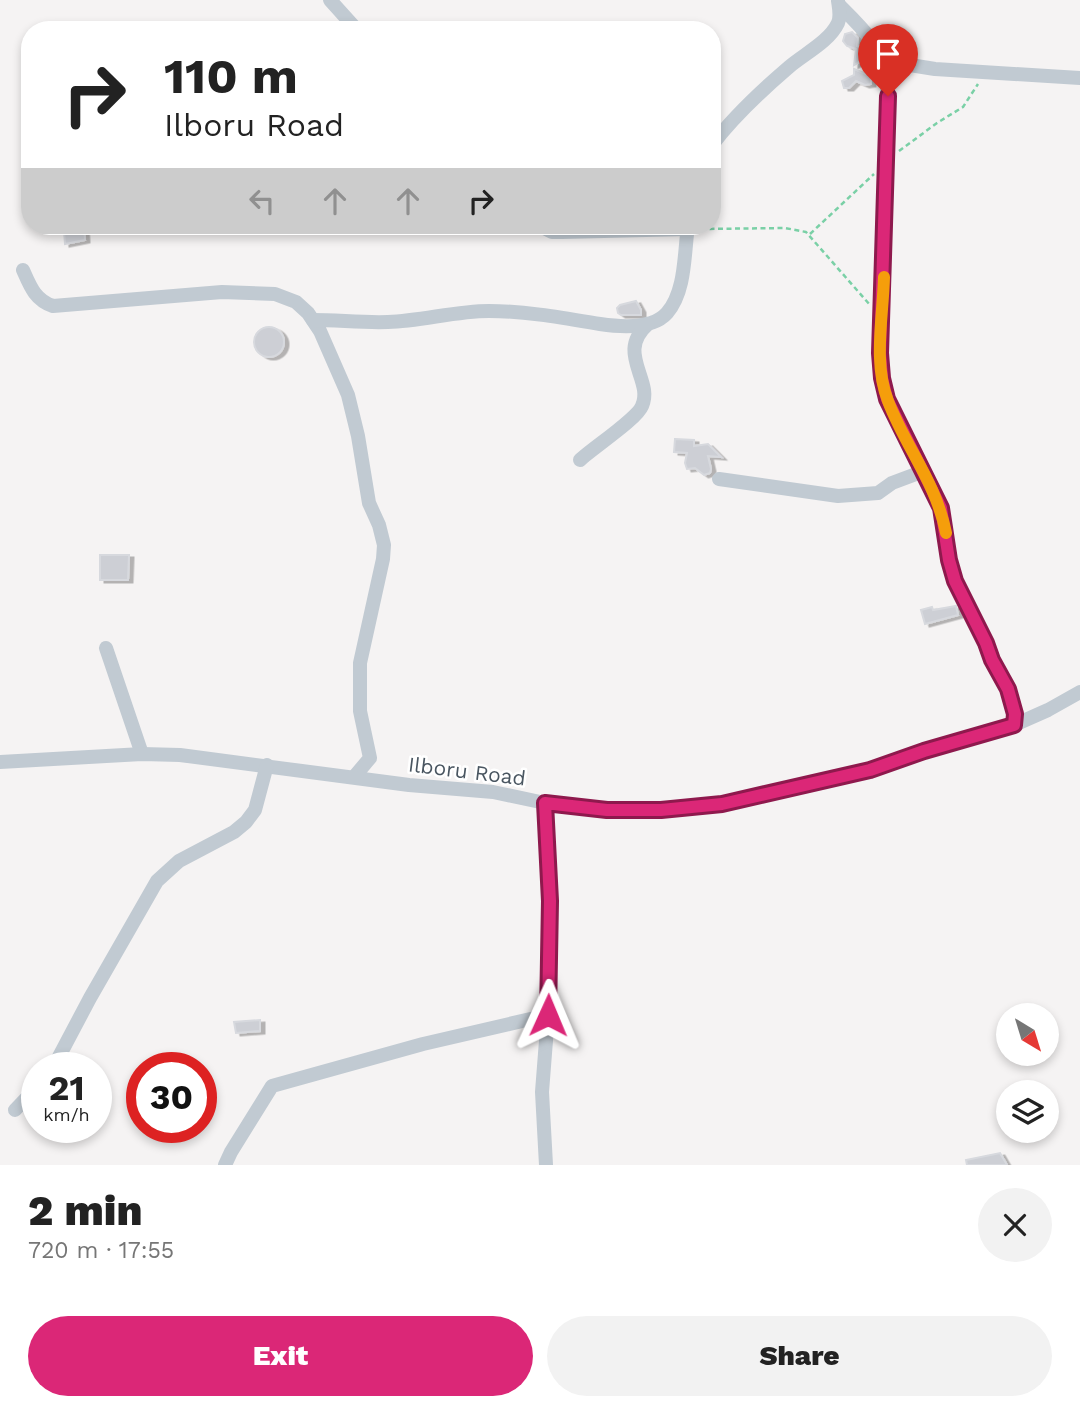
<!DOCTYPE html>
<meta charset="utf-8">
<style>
body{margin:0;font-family:"Work Sans",sans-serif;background:#f2f2f2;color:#222;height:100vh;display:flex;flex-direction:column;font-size:26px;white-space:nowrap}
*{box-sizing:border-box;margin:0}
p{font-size:23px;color:#767676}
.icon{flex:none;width:38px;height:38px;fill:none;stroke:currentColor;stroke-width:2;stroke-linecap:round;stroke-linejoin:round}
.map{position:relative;height:1165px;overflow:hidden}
.details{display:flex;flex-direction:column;background:#fff;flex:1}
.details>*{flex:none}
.banner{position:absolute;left:21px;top:21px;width:700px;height:214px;border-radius:28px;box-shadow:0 4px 10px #0003;background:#fff;color:#222;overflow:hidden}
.needle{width:46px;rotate:142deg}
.tools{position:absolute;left:996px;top:1003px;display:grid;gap:14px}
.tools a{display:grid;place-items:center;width:63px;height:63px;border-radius:50%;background:#fff;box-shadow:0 4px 10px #0003;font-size:35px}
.speed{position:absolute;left:21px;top:1052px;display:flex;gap:14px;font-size:35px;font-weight:700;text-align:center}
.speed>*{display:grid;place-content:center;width:91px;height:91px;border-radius:50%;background:#fff;box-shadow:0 4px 10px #0003;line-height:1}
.speed small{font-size:18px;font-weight:400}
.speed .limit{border:10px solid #d22;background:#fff;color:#111}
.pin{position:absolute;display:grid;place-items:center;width:60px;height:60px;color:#fff;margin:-72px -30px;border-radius:50% 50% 50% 0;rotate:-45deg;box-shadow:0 0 7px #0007}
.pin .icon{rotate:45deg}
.me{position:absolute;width:77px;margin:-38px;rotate:1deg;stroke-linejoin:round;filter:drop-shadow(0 0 5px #0008)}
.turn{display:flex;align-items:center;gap:24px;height:147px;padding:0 28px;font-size:32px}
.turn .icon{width:91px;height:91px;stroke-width:2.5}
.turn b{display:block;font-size:49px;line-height:60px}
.lanes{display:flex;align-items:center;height:66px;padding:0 28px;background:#0003;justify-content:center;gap:35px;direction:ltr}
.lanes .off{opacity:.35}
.round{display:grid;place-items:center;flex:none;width:74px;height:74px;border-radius:37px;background:#f2f2f2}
.headline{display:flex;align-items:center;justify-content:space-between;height:119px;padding:0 28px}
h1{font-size:42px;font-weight:800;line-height:52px}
.primary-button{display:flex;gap:14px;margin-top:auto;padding:14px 28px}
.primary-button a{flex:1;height:80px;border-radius:42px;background:#db2777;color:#fff;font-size:28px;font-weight:800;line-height:80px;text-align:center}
.primary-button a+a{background:#f2f2f2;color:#222}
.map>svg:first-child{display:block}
.building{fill:#cdcfd5;stroke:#d7d9de;stroke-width:2;filter:url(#shadow)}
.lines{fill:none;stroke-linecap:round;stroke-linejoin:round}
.path{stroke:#7ad0a6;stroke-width:2.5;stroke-dasharray:5 3.5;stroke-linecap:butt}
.street{stroke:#c1cad2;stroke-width:14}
.route-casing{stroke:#8e194d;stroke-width:18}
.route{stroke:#db2777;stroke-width:12}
.slow{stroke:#f59e0b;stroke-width:12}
.labels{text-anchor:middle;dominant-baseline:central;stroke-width:5;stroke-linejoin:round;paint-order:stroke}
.street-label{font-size:21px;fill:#4a5661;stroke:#fff}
</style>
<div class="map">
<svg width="1080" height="1165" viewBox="0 0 1080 1165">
<defs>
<filter id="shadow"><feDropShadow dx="4.5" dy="2.5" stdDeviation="0" flood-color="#0004"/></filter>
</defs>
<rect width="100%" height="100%" fill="#f5f3f3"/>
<!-- building -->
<g class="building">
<polygon points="852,32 858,38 857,46 865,49 868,53 866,58 854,65 856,49 847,46 843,41 845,34"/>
<polygon points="854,69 871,76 871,84 865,85 856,81 849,88 844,88 842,81 854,75"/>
<polygon points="84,226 85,240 65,244 64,231"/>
<polygon points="636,301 641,310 641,315 621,315 618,313 617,308 620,305"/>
<circle cx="269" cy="342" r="15"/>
<polygon points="675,439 694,440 694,446 708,444 721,457 708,456 711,469 710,473 704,475 695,468 687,469 685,463 687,453 674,452"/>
<polygon points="100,555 129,555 128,580 100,580"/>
<polygon points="956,606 958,615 925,624 921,610 932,607 933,610"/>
<polygon points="260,1020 260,1031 236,1033 234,1022"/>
<polygon points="1000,1153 1007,1165 967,1165 966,1160"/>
</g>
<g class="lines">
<!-- path -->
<g class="path">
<polyline points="899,151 937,123 963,107 978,84"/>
<polyline points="701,229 785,228 806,232 870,305"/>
<polyline points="810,234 874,174"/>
</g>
<!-- street -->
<g class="street">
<polyline points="330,0 357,30"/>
<path d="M 839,5 C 859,25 882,46 887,75 L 887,176 L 881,353 L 882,378 L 887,399 L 941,508 L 949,560 L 955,581 L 986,643 L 991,660 L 1008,689 L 1015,714 L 1014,725"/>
<polyline points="885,61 935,69 1080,78"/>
<path d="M 712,145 C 734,116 761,91 789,67 C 804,54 829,42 838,23 C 841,16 839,8 838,1"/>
<polyline points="540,226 552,232 562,232 688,229"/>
<path d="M 23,270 C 30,286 35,300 53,306 L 222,292 L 275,294 L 296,302 L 308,313 L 320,331 L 348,395 L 358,436 L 369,503 L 379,525 L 384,545 L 383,559 L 360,663 L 360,711 L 370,758 L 354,777"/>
<path d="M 313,320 C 338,320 363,323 388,322 C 422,321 455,311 489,311 C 526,311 564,318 600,324 C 620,327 652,330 667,313 C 686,291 684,253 688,226"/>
<path d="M 580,460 C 594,447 637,419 642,406 C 654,380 615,353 648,324"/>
<polyline points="719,479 838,496 878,493 892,483 924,471"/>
<polyline points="106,648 142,754"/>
<polyline points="0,762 142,754 180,755 409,785 493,792 545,803 607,810 661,810 722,804 870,770 924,751 1014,725 1048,710 1080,692"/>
<polyline points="545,803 550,901 548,1015 542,1092 546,1165"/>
<polyline points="53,1068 90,998 157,881 179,861 234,832 246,822 255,810 267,765"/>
<polyline points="15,1110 37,1087"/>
<polyline points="225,1165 231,1152 272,1086 423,1044 548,1015"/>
</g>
</g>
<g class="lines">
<defs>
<polyline id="route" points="548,1015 550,901 545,803 607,810 661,810 722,804 870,770 924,751 1014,725 1015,714 1008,689 992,660 986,643 955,581 949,560 941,508 887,399 882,378 880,353 888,96"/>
</defs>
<!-- route casing -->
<use href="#route" class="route-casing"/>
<!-- route -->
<use href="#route" class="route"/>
<!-- slow -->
<path class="slow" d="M 884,277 C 883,317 873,363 888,401 C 906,448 936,482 946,533"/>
</g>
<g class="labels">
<!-- street labels -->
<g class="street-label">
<text transform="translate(467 771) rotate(7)">Ilboru Road</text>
</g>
</g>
</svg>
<div class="tools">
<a><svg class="needle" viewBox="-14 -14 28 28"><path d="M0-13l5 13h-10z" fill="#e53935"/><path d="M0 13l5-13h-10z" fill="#767676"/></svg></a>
<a><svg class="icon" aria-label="layers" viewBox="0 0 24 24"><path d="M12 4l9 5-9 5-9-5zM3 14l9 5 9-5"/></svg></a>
</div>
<div class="speed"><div>21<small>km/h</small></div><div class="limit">30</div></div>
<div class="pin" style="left:888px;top:96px;background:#d93025"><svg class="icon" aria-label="arrive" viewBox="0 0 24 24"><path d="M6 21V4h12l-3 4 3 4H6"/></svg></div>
<svg class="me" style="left:548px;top:1015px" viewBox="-20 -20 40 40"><path d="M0-17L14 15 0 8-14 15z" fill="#db2777" stroke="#fff" stroke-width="4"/></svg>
<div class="banner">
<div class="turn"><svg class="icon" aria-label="right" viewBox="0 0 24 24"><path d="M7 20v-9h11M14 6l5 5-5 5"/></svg><div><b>110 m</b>Ilboru Road</div></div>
<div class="lanes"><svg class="icon off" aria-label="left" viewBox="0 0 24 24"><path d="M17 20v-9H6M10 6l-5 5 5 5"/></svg><svg class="icon off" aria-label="ahead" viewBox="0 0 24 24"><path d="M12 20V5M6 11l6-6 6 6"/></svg><svg class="icon off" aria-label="ahead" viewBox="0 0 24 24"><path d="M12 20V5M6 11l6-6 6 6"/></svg><svg class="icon" aria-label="right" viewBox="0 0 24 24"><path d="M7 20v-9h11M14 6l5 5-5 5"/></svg></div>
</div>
</div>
<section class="details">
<div class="headline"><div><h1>2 min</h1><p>720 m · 17:55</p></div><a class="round"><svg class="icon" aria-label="close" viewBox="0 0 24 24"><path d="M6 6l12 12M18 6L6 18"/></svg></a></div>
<div class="primary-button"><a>Exit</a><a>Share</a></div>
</section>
